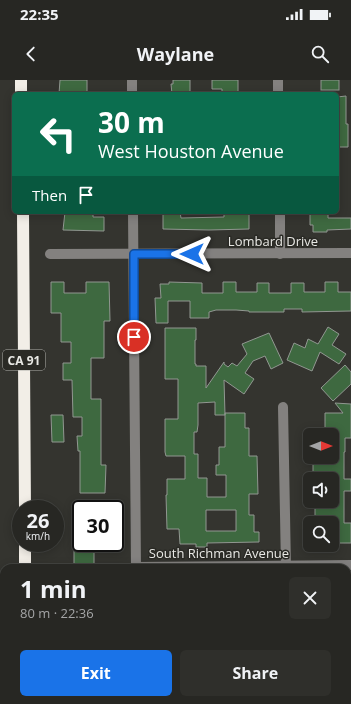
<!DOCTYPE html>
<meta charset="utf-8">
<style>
body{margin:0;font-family:"Open Sans",sans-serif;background:#2f2f2b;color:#f1f3f6;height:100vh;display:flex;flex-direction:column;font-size:15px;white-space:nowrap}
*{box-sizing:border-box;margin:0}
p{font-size:13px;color:#a4a5a6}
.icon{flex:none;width:22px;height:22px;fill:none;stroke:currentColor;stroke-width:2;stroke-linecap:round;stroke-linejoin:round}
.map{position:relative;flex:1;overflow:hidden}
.sheet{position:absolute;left:0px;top:484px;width:351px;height:140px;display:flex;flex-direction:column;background:#272723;border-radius:12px 12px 0 0;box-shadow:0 2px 10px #0003,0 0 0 1px #434441}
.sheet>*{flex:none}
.banner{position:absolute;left:12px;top:12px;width:327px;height:122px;border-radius:6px;box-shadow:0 2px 10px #0003,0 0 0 1px #434441;background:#0b6e4f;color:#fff;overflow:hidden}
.needle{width:26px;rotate:90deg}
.buttons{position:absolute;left:303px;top:348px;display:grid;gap:8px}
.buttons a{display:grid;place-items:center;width:36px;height:36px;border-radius:6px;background:#272723;box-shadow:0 2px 10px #0003,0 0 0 1px #434441;font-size:20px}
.speed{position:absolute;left:12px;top:420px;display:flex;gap:8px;font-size:20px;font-weight:700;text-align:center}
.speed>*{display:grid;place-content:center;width:52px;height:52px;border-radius:50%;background:#272723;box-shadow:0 2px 10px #0003,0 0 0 1px #434441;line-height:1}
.speed small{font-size:10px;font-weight:400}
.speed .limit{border:2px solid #111;border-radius:6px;background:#fff;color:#111}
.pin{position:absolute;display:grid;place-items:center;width:34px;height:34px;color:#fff;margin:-17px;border:2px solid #fff;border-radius:50%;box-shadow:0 1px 4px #0007}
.me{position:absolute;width:44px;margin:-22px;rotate:270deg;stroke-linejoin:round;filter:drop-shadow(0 0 3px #0008)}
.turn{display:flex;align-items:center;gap:14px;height:84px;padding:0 20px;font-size:18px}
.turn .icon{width:52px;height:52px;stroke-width:2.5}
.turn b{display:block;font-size:28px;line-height:34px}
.then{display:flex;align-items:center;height:38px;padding:0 20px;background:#0003;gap:8px;font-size:15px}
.round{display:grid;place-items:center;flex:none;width:42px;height:42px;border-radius:6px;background:#2f2f2b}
.headline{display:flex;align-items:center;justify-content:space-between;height:68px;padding:0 20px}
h1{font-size:24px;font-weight:700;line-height:30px}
.primary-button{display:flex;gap:8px;margin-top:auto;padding:8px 20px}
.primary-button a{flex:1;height:46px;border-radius:6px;background:#1a73e8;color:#fff;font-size:16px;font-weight:700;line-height:46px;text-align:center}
.primary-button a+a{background:#2f2f2b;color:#f1f3f6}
.status{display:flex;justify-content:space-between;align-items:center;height:28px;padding:0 20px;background:#272723;direction:ltr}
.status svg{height:11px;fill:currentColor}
header{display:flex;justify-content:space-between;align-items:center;height:52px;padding:0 20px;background:#272723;font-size:18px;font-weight:700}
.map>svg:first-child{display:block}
.building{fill:#3e6940;stroke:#919791;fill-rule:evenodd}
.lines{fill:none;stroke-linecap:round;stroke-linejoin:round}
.minor{stroke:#83817f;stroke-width:10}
.highway{stroke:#f2eee7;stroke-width:12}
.route-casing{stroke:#114b97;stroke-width:10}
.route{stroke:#1a73e8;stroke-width:7}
.labels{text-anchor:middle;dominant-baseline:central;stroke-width:3;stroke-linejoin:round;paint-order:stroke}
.shield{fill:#2a2a25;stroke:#afafab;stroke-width:1}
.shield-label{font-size:12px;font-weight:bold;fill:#e8e8e4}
.street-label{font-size:13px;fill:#e8e8e4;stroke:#2a2a25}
</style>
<div class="status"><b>22:35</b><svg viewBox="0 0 49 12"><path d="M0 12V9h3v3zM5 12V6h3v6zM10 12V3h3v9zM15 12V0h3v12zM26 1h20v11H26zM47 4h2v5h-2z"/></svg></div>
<header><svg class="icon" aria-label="back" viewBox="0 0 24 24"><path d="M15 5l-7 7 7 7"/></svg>Waylane<svg class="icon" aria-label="search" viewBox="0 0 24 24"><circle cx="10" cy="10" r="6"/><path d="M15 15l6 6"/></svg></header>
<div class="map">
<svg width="351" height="624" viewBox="0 0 351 624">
<rect width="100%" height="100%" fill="#34342f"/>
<!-- building -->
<g class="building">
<polygon points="60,0 87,0 87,14 59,14"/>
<polygon points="173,0 190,0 190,14 172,14 171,4 173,4"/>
<polygon points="212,0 238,0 238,14 222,14 222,9 212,9"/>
<rect x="321" y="0" width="18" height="10"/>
<polygon points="346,16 346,44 348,44 348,67 337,67 337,17"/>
<polygon points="65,132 93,132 93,137 104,137 104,151 63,150"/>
<polygon points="163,132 180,132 181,138 224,137 224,132 249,132 249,149 209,150 163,149"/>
<polygon points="310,132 328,132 328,138 351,138 351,149 327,150 327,152 313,152 313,145 310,145"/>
<polygon points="51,202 64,202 64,213 86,213 86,202 109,202 110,241 104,241 104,278 91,278 91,319 101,319 101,385 106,385 105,413 80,413 80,371 78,371 77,356 82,356 82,337 73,337 72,300 63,300 63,283 71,283 71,262 61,262 61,233 51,233"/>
<polygon points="169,202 202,203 202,213 223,213 223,202 236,202 236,212 257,212 257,203 269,203 269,213 291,213 291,203 304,203 304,212 325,212 325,202 338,202 338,212 351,212 351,231 302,232 302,229 284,229 284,232 249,232 249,231 236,230 216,230 209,232 209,238 190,238 190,221 168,221 168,243 156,243 155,218 161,218 160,204 169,204"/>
<polygon points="328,247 339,254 332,265 346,274 339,284 320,272 312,291 287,280 294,263 305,268 308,259 318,264"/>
<path d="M 165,248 L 196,248 L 196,260 L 195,260 L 195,284 L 196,284 L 196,286 L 206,286 L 206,308 L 224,282 L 224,284 L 228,287 L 232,283 L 237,286 L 247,274 L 242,264 L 269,253 L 283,283 L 271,289 L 265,276 L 253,281 L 245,293 L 254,299 L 244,314 L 224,300 L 225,335 L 225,333 L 245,333 L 245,348 L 249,348 L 249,376 L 257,376 L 258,414 L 249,414 L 249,435 L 254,435 L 254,452 L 259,452 L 259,462 L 207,463 L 207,467 L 196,467 L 196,464 L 180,464 L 179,449 L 167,449 L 166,415 L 167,415 L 167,399 L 185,399 L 185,376 L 166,376 L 165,372 L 165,339 L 178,339 L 178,299 L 165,299 ZM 215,322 L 215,335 L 225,335 L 225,367 L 219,367 L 219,385 L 216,385 L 216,395 L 226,395 L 226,417 L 207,417 L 207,398 L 198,398 L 198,374 L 194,374 L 194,352 L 197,352 L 198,345 L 198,323 ZM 206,430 L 236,430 L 236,451 L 206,451 Z"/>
<polygon points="345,285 351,292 351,304 333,321 321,308"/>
<polygon points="335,323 351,324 351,358 345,358 345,372 344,372 344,399 351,399 351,411 344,411 344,443 351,443 351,463 332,463 332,443 315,443 315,421 332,421 332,395 313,395 313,381 325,381 325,377 332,377 332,355 325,355 325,333 343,333"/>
<polygon points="51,335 63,335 64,362 52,362"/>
<rect x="74" y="463" width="20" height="25"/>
</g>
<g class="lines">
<!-- minor -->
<g class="minor">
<polyline points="132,0 132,14"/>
<polyline points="278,0 278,14"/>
<polyline points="133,132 136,488"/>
<polyline points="280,132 280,174"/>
<polyline points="50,174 351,173"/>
<polyline points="283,327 286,488"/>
<polyline points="136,487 351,485"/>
<polyline points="137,620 137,624"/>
<polyline points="286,620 286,624"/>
</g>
<!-- highway -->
<g class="highway">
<polyline points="21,0 21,14"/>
<polyline points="23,132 25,429"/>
<polyline points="25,463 25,488"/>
<polyline points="25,620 25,624"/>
</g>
</g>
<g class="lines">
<defs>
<polyline id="route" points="134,257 134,174 192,174"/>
</defs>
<!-- route casing -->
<use href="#route" class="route-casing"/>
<!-- route -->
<use href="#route" class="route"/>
</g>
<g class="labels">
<!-- shield labels -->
<rect class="shield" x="3" y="270" width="42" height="20" rx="3"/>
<g class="shield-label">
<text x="24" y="280">CA 91</text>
</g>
<!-- street labels -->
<g class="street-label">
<text x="273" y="161">Lombard Drive</text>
<text x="219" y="473">South Richman Avenue</text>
</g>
</g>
</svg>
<div class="buttons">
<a><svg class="needle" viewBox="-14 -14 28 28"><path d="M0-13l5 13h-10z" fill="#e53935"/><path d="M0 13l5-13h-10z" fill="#a4a5a6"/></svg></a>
<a><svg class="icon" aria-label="sound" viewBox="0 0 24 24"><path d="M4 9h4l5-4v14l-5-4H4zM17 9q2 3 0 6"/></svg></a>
<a><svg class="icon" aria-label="search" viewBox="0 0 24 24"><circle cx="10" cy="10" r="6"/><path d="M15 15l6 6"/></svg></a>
</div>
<div class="speed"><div>26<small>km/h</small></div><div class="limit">30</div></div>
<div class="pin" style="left:134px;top:257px;background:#d93025"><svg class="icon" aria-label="arrive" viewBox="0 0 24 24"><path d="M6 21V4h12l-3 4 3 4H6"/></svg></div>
<svg class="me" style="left:192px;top:174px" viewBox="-20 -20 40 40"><path d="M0-17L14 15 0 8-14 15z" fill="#1a73e8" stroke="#fff" stroke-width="4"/></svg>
<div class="banner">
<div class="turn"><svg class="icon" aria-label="left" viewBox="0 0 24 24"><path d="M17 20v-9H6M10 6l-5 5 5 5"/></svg><div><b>30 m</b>West Houston Avenue</div></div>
<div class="then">Then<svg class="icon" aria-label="arrive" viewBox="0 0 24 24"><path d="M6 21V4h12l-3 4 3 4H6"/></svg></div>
</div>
<section class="sheet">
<div class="headline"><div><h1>1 min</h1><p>80 m · 22:36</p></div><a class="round"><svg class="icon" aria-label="close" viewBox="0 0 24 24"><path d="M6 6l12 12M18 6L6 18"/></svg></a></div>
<div class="primary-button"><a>Exit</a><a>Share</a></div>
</section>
</div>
